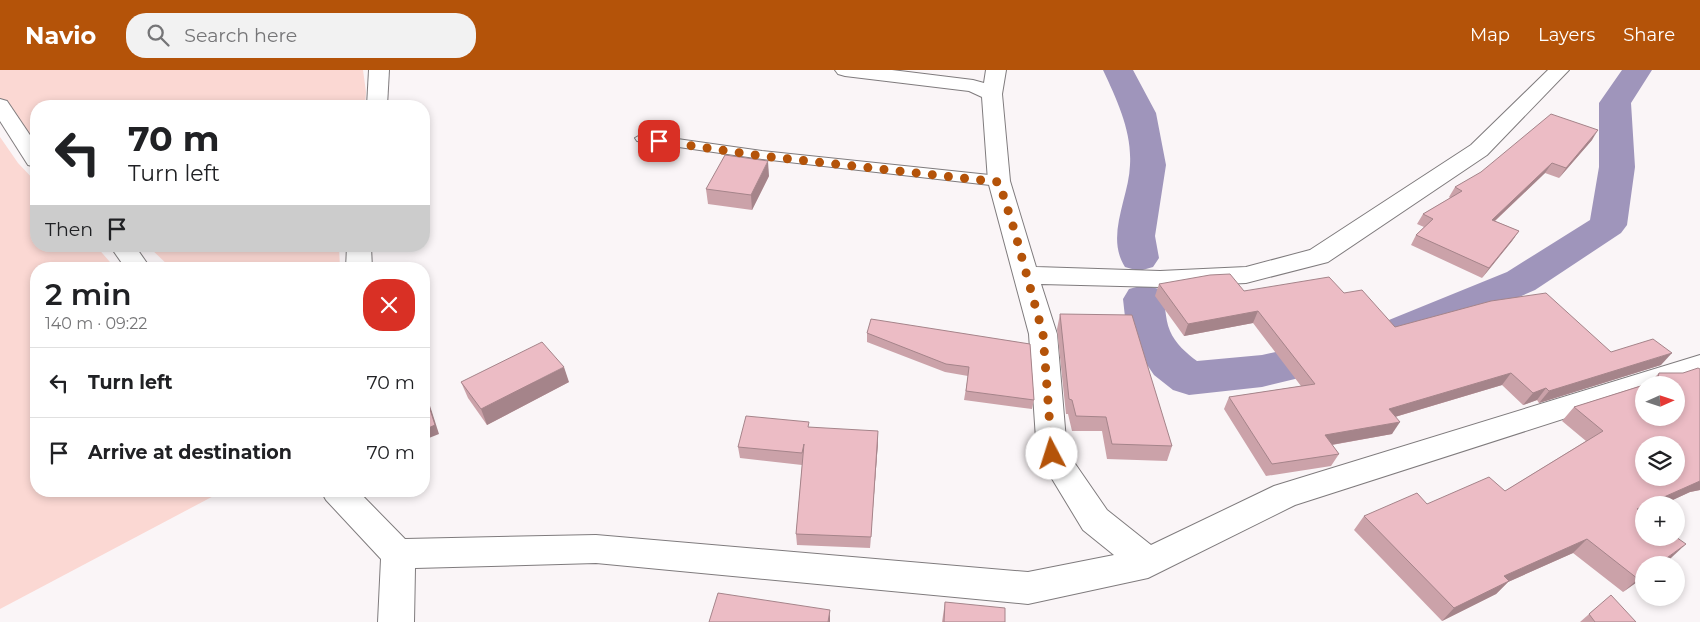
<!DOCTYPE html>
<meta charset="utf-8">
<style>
body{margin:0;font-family:Montserrat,sans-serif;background:#f2f2f2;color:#202124;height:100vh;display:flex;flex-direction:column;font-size:19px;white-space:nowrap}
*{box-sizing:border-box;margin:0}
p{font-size:16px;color:#757577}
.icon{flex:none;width:28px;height:28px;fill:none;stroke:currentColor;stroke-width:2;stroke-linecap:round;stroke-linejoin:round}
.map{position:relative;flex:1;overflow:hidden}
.sheet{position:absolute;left:30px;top:192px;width:400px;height:235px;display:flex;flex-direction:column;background:#fff;border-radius:20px;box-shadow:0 2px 8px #0003}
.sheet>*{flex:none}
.guide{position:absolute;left:30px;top:30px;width:400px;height:152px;border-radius:20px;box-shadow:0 2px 8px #0003;background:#fff;color:#202124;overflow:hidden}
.needle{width:32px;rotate:87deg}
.controls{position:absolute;left:1635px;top:306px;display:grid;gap:10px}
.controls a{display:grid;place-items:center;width:50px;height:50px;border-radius:50%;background:#fff;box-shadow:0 2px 8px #0003;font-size:25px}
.pin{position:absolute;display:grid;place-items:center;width:42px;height:42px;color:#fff;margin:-21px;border-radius:10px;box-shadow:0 2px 8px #0006}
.me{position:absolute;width:55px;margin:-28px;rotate:355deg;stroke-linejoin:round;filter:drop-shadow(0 0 4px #0008)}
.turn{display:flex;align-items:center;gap:18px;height:105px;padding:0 15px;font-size:22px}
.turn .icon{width:65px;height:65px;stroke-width:2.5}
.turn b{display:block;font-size:35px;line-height:42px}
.then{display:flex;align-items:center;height:48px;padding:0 15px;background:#0003;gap:10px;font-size:19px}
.round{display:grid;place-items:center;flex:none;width:52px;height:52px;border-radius:20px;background:#f2f2f2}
.headline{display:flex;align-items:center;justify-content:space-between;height:85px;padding:0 15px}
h1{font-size:30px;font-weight:600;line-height:38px}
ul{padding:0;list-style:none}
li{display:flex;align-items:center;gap:15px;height:70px;padding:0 15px;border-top:1px solid #e0e0e0}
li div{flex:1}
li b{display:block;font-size:19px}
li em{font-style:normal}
header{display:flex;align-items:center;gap:30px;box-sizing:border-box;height:70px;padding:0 25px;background:#b45309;color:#fff}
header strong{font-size:24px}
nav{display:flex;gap:28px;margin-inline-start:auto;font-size:18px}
.search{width:350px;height:45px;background:#f2f2f2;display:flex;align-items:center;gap:12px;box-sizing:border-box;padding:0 18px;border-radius:20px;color:#757577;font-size:19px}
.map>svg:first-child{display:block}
.green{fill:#fbd8d3}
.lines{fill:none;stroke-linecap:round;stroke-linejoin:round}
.canal{fill:#9f95bb;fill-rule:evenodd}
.lane-casing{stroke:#7f7b7d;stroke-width:2}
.street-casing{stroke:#7f7b7d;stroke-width:2}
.lane{fill:#fff;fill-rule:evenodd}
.street{fill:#fff;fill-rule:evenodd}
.wall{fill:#cba2a9}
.shaded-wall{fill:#a5848a}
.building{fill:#ecbcc5;stroke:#a5848a;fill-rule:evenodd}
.route{stroke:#b45309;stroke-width:9;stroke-dasharray:0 16.2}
</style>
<header>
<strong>Navio</strong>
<div class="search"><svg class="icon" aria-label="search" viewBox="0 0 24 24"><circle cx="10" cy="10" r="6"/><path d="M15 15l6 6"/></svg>Search here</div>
<nav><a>Map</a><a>Layers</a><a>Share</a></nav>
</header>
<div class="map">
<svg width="1700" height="552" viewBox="0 0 1700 552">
<rect width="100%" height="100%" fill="#faf5f7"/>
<!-- green -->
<g class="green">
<polygon points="0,0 363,0 366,22 365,36 36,36 36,73 10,41 0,33"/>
<polygon points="0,67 18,93 36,112 36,176 96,176 116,199 36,199 36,421 223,421 0,539"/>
<polygon points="148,176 339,176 340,199 172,199"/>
</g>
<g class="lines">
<!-- canal -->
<g class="canal">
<path d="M 1103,0 L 1133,0 L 1156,43 L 1166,95 L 1155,166 L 1159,188 L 1153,197 L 1139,201 L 1125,197 C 1105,166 1129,128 1130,95 C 1132,61 1117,30 1103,0 Z"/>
<path d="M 1622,0 L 1652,0 L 1631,33 L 1635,97 L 1627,155 L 1621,163 L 1535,220 L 1378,289 L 1262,317 L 1189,325 L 1173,320 L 1154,305 L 1127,265 L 1123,229 L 1129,219 L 1144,215 L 1159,219 C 1167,233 1164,247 1170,261 C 1175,273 1187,284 1197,291 L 1262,285 L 1352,265 L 1507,202 L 1590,150 L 1599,97 L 1599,33 Z"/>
</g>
<defs>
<polygon id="lane" points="642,64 762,81 999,106 1007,111 999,116 762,89 637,71 635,68"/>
<g id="street">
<polygon points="369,0 389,0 387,36 367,36"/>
<polygon points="835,0 892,0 973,10 984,13 986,0 1006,0 1002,24 1010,111 1036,197 1160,201 1246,197 1310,180 1471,75 1548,0 1569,0 1487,85 1328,192 1246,213 1160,217 1041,214 1057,264 1067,382 1107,440 1151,475 1274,416 1700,285 1700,305 1670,315 1644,315 1644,323 1295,435 1148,508 1028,534 596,493 415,498 414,552 378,552 381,489 326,430 321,421 358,421 405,469 596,465 1028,502 1114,485 1083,460 1037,384 1029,264 988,111 982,27 969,21 845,6 838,4"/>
<polygon points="0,29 7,31 36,74 36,97 28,95 0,51"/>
<polygon points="110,176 135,176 151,199 126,199"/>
<polygon points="347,176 371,176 372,199 346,199"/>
</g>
</defs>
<!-- lane casing -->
<use href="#lane" class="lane-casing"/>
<!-- street casing -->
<use href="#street" class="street-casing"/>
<!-- lane -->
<use href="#lane" class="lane"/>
<!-- street -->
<use href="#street" class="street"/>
</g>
<!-- wall -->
<g class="wall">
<polygon points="1592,70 1559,108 1545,103 1495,151 1519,161 1512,171 1482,208 1411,175 1416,165 1424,157 1417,154 1423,144 1450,128 1449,127 1455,117"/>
<polygon points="769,106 752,140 708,134 706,119"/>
<polygon points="1159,214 1244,221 1344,223 1395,257 1611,282 1661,295 1539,333 1537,330 1523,335 1502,315 1395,347 1392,364 1332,375 1339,384 1331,396 1266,406 1224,339 1229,327 1301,316 1253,253 1184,266 1155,226"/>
<polygon points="1060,244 1172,376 1167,391 1107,389 1102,361 1072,361 1068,344 1066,344 1057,259"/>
<polygon points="867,263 1030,274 1034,330 1032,339 964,330 968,306 945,302 867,272"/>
<polygon points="1700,299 1700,420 1690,422 1644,443 1671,488 1660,495 1644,495 1644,507 1623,522 1573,483 1508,512 1496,524 1442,551 1354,460 1364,446 1427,434 1505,421 1586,371 1562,351 1574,337 1649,313 1659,303 1683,303"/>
<polygon points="461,312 569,312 487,355 468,328"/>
<polygon points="809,357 878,372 870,478 797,475 796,464 802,395 740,388 738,377"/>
<polygon points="945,532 1005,552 942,552"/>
<polygon points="1596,538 1636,552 1580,552"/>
</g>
<!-- shaded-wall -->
<g class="shaded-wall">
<polygon points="1598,60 1592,70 1559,108 1566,98"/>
<polygon points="768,91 769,106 752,140 751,125"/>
<polygon points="1552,93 1545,103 1485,160 1492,150"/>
<polygon points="1519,161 1512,171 1482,208 1489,198"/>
<polygon points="1258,241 1253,253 1184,266 1188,254"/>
<polygon points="1672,283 1661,295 1539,333 1549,321"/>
<polygon points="564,297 569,312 487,355 481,339"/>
<polygon points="1511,303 1502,315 1381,351 1389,339"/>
<polygon points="424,317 439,364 424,370"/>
<polygon points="1546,318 1537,330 1523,335 1533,323"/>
<polygon points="1400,352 1392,364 1319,377 1325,365"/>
<polygon points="878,361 878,372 870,478 871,467"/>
<polygon points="1700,411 1700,420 1690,422 1662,435 1646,435"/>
<polygon points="1644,436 1644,443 1637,439"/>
<polygon points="1587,469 1573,483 1508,512 1496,524 1442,551 1454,538 1504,506"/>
<polygon points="1686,474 1671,488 1660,495 1657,495"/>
<polygon points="1644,505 1644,507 1623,522 1638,509"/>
<polygon points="830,540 830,552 828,552"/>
</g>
<!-- building -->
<g class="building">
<polygon points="1551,44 1598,60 1566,98 1552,93 1492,150 1519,161 1489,198 1416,165 1433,149 1423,144 1462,121 1455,117 1481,102"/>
<polygon points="725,85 768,91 751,125 706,119"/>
<polygon points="1230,204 1244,221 1329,207 1344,223 1362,220 1395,257 1491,231 1546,223 1611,282 1653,269 1672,283 1549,321 1546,318 1533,323 1511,303 1389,339 1400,352 1325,365 1339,384 1272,394 1229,327 1315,314 1258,241 1188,254 1159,214 1210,205"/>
<polygon points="1060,244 1132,245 1172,376 1112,374 1106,347 1076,346 1072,330 1069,329"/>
<polygon points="871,249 1030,274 1034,330 966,321 969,297 946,294 867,263"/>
<polygon points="542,272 564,297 481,339 461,312"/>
<path d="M 1698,298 L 1700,299 L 1700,411 L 1646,435 L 1644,435 L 1644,436 L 1637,439 L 1644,444 L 1644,468 L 1676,467 L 1686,474 L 1657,495 L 1644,495 L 1644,505 L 1638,509 L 1587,469 L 1504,506 L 1509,511 L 1454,538 L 1364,446 L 1417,423 L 1427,434 L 1489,407 L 1505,421 L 1603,361 L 1574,337 L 1644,315 L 1644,348 L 1676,348 L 1676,315 L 1644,315 L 1657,311 L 1659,303 L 1683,303 ZM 1644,375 L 1676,375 L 1676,408 L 1644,408 Z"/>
<polygon points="424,320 435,355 424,360"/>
<polygon points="746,346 809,352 808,357 878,361 871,467 796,464 804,374 802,383 738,377"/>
<polygon points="718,523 830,540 828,552 709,552"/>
<polygon points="1611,525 1636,552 1595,552 1589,544"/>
<polygon points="945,532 1005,538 1005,552 944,552"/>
</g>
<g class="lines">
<!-- route -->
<polyline class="route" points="659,71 762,86 999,112 1014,159 1043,264 1052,384"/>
</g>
</svg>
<div class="controls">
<a><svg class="needle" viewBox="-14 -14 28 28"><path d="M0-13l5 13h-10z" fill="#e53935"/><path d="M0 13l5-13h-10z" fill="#757577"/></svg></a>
<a><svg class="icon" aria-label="layers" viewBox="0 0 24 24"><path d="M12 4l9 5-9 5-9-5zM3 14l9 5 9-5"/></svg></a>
<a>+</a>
<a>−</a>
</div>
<div class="pin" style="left:659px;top:71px;background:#d93025"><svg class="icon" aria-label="arrive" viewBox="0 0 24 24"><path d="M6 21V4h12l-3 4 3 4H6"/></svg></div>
<svg class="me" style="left:1052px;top:384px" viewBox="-20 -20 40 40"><circle r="19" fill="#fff"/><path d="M0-13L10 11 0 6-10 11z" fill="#b45309"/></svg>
<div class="guide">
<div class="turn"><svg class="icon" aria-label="left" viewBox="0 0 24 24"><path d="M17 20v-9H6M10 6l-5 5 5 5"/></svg><div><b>70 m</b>Turn left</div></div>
<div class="then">Then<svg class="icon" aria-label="arrive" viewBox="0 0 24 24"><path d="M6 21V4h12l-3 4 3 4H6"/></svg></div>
</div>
<section class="sheet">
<div class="headline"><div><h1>2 min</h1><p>140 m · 09:22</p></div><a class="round" style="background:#d93025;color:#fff"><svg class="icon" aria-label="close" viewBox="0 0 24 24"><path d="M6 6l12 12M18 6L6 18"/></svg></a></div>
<ul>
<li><svg class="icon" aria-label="left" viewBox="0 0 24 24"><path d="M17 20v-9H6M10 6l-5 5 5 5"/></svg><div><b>Turn left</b></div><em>70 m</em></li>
<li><svg class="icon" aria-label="arrive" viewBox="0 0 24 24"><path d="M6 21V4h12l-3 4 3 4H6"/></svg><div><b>Arrive at destination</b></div><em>70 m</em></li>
</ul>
</section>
</div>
